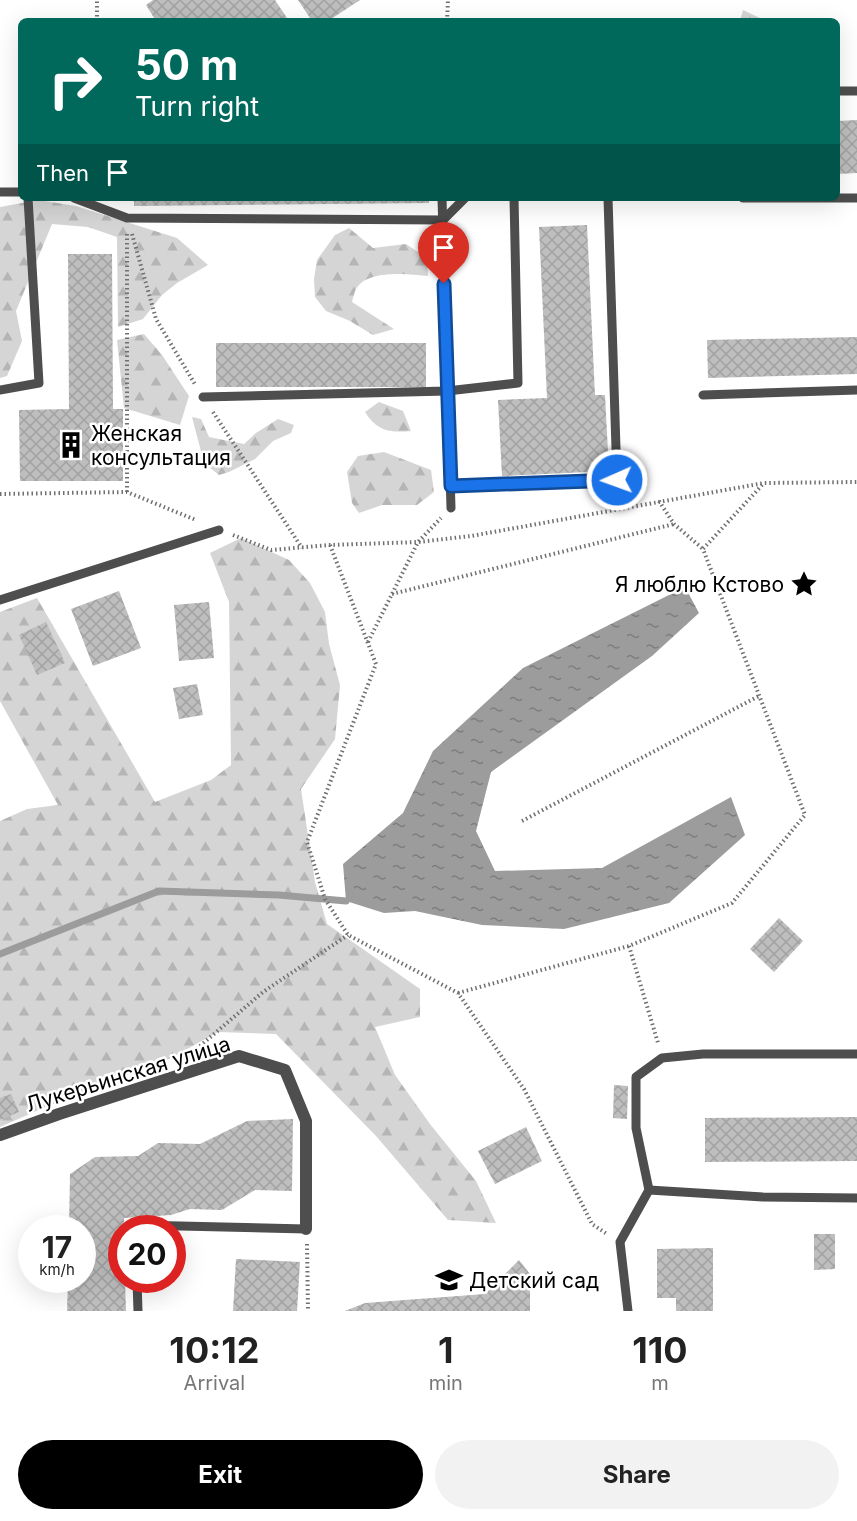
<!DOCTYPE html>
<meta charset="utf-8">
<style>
body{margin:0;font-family:Inter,sans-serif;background:#f2f2f2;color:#222;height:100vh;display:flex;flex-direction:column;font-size:22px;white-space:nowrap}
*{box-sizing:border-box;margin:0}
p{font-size:20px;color:#767676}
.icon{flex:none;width:33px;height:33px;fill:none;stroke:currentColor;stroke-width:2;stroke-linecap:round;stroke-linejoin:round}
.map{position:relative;height:1311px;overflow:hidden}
.side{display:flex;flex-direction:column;background:#fff;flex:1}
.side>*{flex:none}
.hud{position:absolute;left:18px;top:18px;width:822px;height:183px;border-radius:9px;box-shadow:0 6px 24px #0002;background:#00695c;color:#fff;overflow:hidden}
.speed{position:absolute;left:18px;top:1215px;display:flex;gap:12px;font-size:30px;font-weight:700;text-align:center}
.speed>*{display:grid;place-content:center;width:78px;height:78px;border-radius:50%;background:#fff;box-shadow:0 6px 24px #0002;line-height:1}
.speed small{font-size:15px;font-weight:400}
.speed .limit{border:9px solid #d22;background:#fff;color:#111}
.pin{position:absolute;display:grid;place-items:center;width:51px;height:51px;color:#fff;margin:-62px -26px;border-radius:50% 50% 50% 0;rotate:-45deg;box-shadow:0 0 6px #0007}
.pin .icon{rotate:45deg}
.me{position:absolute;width:66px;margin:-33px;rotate:268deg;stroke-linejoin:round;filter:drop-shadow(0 0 4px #0008)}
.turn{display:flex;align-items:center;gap:21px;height:126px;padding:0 18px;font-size:27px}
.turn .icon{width:78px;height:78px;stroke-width:2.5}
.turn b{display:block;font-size:42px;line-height:51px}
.then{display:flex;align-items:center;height:57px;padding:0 18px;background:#0003;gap:12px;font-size:22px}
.eta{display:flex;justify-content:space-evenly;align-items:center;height:102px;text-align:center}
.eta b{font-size:36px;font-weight:700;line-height:42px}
.primary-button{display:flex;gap:12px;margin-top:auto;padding:12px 18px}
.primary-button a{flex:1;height:69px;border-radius:36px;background:#000;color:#fff;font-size:24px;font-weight:700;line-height:69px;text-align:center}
.primary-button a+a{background:#f2f2f2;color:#222}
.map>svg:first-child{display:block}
.forest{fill:url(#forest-firs)}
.water{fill:url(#water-ripples)}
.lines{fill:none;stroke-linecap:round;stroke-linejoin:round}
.stream{stroke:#9c9c9c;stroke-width:7}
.building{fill:url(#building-cross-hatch)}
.path{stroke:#707070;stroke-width:4;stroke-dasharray:1.5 3;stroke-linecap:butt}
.lane{stroke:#4e4e4e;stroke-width:9}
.street{stroke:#4e4e4e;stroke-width:12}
.route-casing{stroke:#114b97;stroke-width:15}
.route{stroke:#1a73e8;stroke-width:10}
.labels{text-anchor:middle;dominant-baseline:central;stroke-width:5;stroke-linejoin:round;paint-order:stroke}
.poi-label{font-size:21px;fill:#000;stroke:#fff;text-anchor:start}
.street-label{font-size:21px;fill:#000;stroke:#fff}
</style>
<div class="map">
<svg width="857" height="1311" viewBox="0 0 857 1311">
<defs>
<pattern id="forest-firs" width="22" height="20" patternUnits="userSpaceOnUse" patternTransform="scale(1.5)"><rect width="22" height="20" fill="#d5d5d5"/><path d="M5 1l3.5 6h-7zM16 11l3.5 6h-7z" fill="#b5b5b5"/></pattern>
<pattern id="water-ripples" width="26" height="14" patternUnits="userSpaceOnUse" patternTransform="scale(1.5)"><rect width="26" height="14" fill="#9c9c9c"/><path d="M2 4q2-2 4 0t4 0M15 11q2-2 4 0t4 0" fill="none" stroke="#7d7d7d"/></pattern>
<pattern id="building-cross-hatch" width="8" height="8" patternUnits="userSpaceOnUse" patternTransform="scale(1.5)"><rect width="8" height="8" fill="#bebebe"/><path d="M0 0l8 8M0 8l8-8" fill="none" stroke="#a2a2a2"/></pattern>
</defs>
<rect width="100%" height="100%" fill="#fff"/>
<!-- forest -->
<g class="forest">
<polygon points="743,10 766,21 740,21"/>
<polygon points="38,200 76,206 177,238 208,265 177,283 162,295 143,319 118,327 117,237 88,227 52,224 16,311 22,341 7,376 0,378 0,207"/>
<path d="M 349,228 L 373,248 L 406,244 L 427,258 L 428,276 C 409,274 367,269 356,289 C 354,293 353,298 352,302 L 394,329 L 373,335 L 350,321 L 326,311 L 315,297 L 314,279 L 317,260 L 335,235 Z"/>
<polygon points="144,334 162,355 189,396 180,425 124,408 117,340"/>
<path d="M 379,402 L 403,411 L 411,431 C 389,433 377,431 365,412 Z"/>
<polygon points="192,417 201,419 209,437 244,444 256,433 278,419 294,425 291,433 273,441 255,459 229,472 219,475 204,463"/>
<polygon points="384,452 431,470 434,492 417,505 382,505 359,513 352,503 347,472 358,456"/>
<polygon points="241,538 289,560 310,583 325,612 329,644 340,685 335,739 301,789 315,882 327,924 420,989 420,1017 375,1027 395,1075 430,1124 476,1181 496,1223 448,1220 376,1136 276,1034 218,1032 171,1058 64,1099 0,1127 0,821 27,809 58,805 0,701 0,612 37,598 155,802 211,780 231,765 229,602 210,553"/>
</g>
<!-- water -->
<polygon class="water" points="685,587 699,613 652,656 491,772 476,831 495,871 602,868 731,797 745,835 669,903 564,929 482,925 415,911 384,913 346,901 343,864 403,813 433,751 523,668"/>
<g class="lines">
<!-- stream -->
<polyline class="stream" points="0,954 159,891 279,895 346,901"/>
</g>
<!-- building -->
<g class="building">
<polygon points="153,0 275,0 289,21 156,21 146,5"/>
<polygon points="298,0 360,0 328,21 312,21"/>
<polygon points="857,120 857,173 837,174 837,121"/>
<polygon points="134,198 429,198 429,203 134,206"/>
<polygon points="587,225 595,395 605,395 609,471 502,476 498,400 547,398 539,227"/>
<polygon points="68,254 112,254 113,409 123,409 123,481 20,481 19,410 69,409"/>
<polygon points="857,337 857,374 708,378 707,340"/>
<rect x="216" y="343" width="210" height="44"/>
<polygon points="119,591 141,648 93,666 71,609"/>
<polygon points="209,602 214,658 179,661 174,605"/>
<polygon points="46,622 65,663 37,675 19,635"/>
<polygon points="197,684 203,715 179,719 173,688"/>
<polygon points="779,918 803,941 774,972 750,949"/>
<polygon points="614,1085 628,1086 627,1119 613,1118"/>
<polygon points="11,1094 19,1112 0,1120 0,1098"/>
<polygon points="857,1117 857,1161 705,1162 705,1118"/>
<polygon points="293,1119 292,1191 255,1190 222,1210 190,1209 171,1215 124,1218 124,1228 122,1228 122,1280 125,1280 126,1311 67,1311 68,1280 82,1280 82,1228 69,1228 70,1174 95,1157 138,1156 158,1143 200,1144 247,1121"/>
<polygon points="526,1127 542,1161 495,1184 478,1151"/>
<polygon points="814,1234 835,1234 835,1269 814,1270"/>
<polygon points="713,1248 713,1311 676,1311 676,1298 657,1298 657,1249"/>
<polygon points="236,1259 300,1262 297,1311 233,1311"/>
<polygon points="519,1260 530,1274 530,1311 345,1311 365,1303 485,1294"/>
</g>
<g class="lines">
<!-- path -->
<g class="path">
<polyline points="97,21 97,0"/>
<polyline points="447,21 448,0"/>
<polyline points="132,234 156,319 196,386"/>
<polyline points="213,412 302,548"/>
<polyline points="127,492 127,234"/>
<polyline points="0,494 127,492 196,520"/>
<polyline points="659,501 674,524 703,549"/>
<polyline points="233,535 271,550 330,545 418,542 471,536 764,483 857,482"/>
<polyline points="330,545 376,664 307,842 325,899 348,935 458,993 524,1089 592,1224 607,1234"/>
<polyline points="392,594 674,524"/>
<polyline points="368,642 418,542 441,518"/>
<polyline points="522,821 759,696"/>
<polyline points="629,946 658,1043"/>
<polyline points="458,993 629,946 732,903 805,815 703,549 764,483"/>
<polyline points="193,1052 263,992 348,935"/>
<polyline points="307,1244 308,1311"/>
</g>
<!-- lane -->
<g class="lane">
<polyline points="837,91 857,91"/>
<polyline points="0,192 21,192"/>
<polyline points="74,198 127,218 443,220 465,198"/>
<polyline points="442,198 451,508"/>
<polyline points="743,198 857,198"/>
<polyline points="0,390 39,383 28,198"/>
<polyline points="703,395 857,390"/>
<polyline points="203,397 447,391 518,383 514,198"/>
<polyline points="451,486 617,480 608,198"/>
<polyline points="0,600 219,530"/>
<polyline points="649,1190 763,1197 857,1198"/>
<polyline points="136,1228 136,1225 306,1229"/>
<polyline points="137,1280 138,1311"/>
<polyline points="628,1311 620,1242 649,1190 636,1128 636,1077 662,1058 703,1054 857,1054"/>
</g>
<!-- street -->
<polyline class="street" points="0,1135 59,1114 239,1056 285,1070 306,1121 306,1229"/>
</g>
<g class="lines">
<defs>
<polyline id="route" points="444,284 451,486 617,480"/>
</defs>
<!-- route casing -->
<use href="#route" class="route-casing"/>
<!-- route -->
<use href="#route" class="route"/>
</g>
<!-- icons -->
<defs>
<symbol id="building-bare" viewBox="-9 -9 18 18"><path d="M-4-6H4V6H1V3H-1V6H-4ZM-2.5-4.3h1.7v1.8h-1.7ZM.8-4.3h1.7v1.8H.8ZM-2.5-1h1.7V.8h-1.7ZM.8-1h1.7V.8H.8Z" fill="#000" stroke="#fff" stroke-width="2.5" paint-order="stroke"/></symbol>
<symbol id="sight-bare" viewBox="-9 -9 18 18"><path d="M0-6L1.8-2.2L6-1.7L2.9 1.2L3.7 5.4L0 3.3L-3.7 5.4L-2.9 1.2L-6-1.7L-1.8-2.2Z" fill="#000" stroke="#fff" stroke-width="2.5" paint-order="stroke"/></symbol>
<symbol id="school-bare" viewBox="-9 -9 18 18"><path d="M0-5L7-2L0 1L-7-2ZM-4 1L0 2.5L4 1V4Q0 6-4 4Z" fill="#000" stroke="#fff" stroke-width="2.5" paint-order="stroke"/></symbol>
</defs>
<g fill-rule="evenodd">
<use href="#building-bare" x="52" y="426" width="38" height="38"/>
<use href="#sight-bare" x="785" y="565" width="38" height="38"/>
<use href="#school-bare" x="430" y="1261" width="38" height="38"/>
</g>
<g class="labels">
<!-- poi labels -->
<g class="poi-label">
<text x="91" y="433">Женская<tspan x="91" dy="24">консультация</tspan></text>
<text x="784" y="584" text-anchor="end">Я люблю Кстово</text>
<text x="469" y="1280">Детский сад</text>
</g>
<!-- street labels -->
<g class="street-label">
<text transform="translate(128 1074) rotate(-17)">Лукерьинская улица</text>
</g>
</g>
</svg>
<div class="speed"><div>17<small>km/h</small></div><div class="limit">20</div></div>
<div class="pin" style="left:444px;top:284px;background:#d93025"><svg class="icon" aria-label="arrive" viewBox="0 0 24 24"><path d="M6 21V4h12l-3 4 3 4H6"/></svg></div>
<svg class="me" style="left:617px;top:480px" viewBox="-20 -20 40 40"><circle r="17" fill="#1a73e8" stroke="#fff" stroke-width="3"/><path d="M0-11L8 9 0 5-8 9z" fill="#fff"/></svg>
<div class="hud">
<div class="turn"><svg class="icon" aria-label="right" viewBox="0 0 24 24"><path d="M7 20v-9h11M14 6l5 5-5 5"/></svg><div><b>50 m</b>Turn right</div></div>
<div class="then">Then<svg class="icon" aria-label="arrive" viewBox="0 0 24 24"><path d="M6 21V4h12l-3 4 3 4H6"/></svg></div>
</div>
</div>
<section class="side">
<div class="eta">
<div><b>10:12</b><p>Arrival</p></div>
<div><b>1</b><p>min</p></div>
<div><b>110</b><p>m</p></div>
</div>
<div class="primary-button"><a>Exit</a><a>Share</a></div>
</section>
